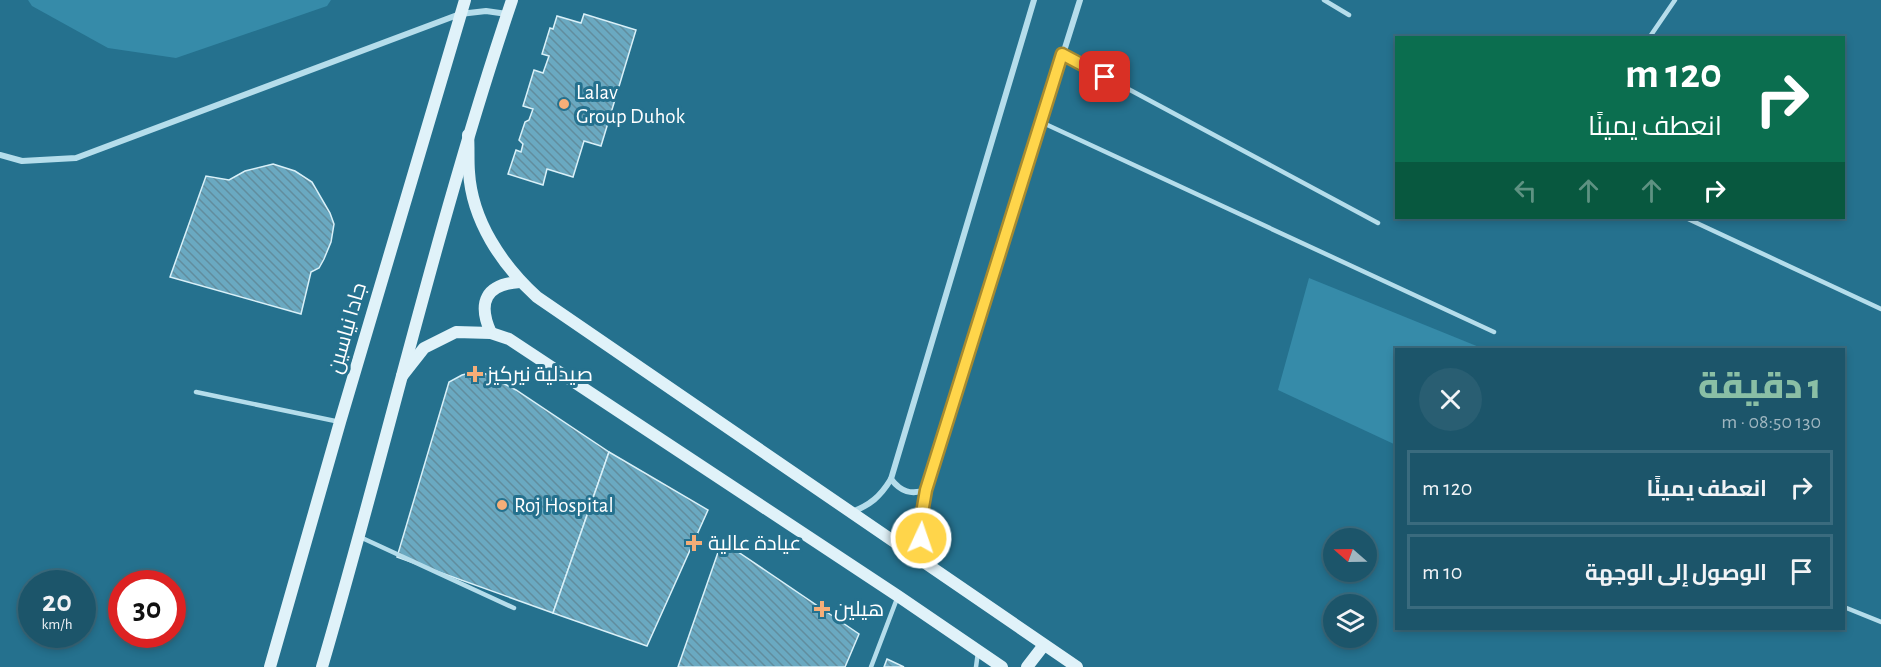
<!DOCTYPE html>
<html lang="ar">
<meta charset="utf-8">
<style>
body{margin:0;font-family:"Alegreya Sans",Cairo,sans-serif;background:#295e72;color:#f1f3f6;direction:rtl;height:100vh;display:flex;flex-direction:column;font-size:22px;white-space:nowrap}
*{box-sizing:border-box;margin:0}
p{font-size:20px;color:#a0b7c1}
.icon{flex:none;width:33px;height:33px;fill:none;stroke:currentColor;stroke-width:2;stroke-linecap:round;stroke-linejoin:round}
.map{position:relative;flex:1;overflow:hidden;direction:ltr}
.sheet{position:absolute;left:1395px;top:348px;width:450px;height:282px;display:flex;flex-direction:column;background:#1c556a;border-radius:0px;box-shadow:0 3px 9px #0003,0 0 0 2px #3a6b7e;direction:rtl}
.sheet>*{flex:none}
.hud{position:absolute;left:1395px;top:36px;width:450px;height:183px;border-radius:0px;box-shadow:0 3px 9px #0003,0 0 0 2px #3a6b7e;direction:rtl;background:#0b6e4f;color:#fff;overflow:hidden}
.needle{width:39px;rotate:290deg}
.controls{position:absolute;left:1323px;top:528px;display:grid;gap:12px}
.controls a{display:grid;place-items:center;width:54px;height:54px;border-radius:50%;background:#1c556a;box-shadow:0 3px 9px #0003,0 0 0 2px #3a6b7e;font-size:30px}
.speed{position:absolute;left:18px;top:570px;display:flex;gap:12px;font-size:30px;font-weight:700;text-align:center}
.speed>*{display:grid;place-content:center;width:78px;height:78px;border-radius:50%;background:#1c556a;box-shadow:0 3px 9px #0003,0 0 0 2px #3a6b7e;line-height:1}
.speed small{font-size:15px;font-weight:400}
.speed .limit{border:9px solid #d22;background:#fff;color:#111}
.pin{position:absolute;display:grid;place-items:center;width:51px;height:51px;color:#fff;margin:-26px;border-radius:12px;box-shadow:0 3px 9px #0006}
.me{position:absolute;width:66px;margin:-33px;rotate:3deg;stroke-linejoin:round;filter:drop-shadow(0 0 4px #0008)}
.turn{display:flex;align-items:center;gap:21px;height:126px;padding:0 24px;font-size:27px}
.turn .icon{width:78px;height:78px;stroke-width:2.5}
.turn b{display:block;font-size:42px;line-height:51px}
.lanes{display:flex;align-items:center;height:57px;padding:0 24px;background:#0003;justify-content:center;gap:30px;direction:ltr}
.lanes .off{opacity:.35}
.round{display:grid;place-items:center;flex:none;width:63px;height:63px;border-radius:32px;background:#295e72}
.overview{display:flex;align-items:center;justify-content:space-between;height:102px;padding:0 24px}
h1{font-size:36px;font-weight:800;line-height:45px;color:#8abfa5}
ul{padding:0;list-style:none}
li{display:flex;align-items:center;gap:18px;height:75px;margin:0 12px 9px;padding:0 12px;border:3px solid #3a6b7e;border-radius:0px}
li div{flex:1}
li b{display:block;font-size:22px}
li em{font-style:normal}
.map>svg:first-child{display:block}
.green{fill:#368ba9}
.building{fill:url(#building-back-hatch);stroke:#d9f0f8;stroke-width:1.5}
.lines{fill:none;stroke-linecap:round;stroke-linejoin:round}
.lane{stroke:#b5ddeb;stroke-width:4.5}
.street{stroke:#b5ddeb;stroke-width:6}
.secondary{stroke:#e0f2f9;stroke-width:12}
.route-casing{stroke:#a68a30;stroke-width:15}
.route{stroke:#ffd54a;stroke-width:10}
.poi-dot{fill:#f5ae78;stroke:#25718e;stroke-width:2}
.labels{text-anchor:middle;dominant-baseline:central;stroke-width:6;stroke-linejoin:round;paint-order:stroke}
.poi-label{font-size:21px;fill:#fff;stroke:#25718e;text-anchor:start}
.street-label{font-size:21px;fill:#fff;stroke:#25718e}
</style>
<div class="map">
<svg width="1881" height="667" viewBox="0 0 1881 667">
<defs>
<pattern id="building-back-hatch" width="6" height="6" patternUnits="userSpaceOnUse" patternTransform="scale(1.5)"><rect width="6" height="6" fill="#6aa9c1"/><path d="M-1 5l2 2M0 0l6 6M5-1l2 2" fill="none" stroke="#618d9e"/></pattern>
</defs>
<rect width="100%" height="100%" fill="#25718e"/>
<!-- green -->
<g class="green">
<polygon points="28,0 331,0 327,6 176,58 108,48 32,6"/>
<polygon points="1309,278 1484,349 1396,350 1396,445 1278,390"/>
</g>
<!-- building -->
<g class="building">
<polygon points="584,14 636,30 601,146 584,141 573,177 547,169 543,185 508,174 516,150 521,152 523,144 519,140 525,122 529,120 533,109 523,106 534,70 543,73 549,56 542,54 550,28 553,29 557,16 581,23"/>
<polygon points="273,164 295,171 312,182 330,213 334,224 331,242 324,259 319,268 311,272 301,314 170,277 206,176 229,180 245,171"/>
<polygon points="474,372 486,374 516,390 609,452 553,613 397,557 449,382 462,375"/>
<polygon points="609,452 708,510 647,646 553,613"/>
<polygon points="722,541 859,634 845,667 678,667"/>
<polygon points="887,659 904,667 884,667"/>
</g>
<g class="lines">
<!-- lane -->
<g class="lane">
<polyline points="1324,0 1349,15"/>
<polyline points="1649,38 1675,0"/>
<polyline points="1063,54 1378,223"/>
<polyline points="1041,122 1494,332"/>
<polyline points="1686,218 1881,309"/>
<polyline points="196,392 340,422"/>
<polyline points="360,537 514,608"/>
<polyline points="1844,607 1881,622"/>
<polyline points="871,667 898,596"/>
<polyline points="976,667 978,652"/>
</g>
<!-- street -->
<g class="street">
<polyline points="0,155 22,161 76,158 460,14 486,11 507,14"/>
<path d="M 891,479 C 901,492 911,495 926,490"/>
<path d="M 852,512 C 870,505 880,497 891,479 L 1034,0"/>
<path d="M 924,561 C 921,536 922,514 926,490 L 1080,0"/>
</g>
<!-- secondary -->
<g class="secondary">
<path d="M 468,135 C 469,147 468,160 469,172 C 472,221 502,265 537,297 L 1077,667"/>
<path d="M 491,333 C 477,302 486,284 520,282"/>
<polyline points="402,376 424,348 456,332 491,333 509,339 898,596 1002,667"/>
<polyline points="270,667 340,422 465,0"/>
<path d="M 322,667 C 387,445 438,219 512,0"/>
<polyline points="1027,667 1044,645"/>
</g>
</g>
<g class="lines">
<defs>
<polyline id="route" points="921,538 922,513 926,490 1062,54 1105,77"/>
</defs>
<!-- route casing -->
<use href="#route" class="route-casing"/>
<!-- route -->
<use href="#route" class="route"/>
</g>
<!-- markers -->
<g class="poi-dot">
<circle cx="564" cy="104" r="6"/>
<path d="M472 365h6v6h6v6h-6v6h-6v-6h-6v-6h6z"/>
<circle cx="502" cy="505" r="6"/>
<path d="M691 534h6v6h6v6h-6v6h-6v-6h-6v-6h6z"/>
<path d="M819 600h6v6h6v6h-6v6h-6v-6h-6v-6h6z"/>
</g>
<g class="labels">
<!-- poi labels -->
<g class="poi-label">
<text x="576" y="92">Lalav<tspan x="576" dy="24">Group Duhok</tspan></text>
<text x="487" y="374">صيدلية نيركيز</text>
<text x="514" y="505">Roj Hospital</text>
<text x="708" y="543">عيادة عالية</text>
<text x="834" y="609">هيلين</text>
</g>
<!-- street labels -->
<g class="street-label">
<text transform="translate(347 328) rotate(-74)">جادا نیاسین</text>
</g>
</g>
</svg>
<div class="controls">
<a><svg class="needle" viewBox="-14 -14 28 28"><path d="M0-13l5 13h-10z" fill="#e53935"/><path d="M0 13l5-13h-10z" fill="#a0b7c1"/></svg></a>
<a><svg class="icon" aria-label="layers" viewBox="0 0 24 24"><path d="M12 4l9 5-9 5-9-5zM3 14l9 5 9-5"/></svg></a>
</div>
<div class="speed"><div>20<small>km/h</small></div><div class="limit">30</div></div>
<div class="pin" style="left:1105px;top:77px;background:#d93025"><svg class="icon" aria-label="arrive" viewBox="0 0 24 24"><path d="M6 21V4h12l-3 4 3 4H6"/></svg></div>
<svg class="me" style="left:921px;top:538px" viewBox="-20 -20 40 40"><circle r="17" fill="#ffd54a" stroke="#fff" stroke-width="3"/><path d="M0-11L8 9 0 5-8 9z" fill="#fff"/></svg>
<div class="hud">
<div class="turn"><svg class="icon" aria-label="right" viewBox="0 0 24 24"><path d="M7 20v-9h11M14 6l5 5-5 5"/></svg><div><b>120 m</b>انعطف يمينًا</div></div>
<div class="lanes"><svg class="icon off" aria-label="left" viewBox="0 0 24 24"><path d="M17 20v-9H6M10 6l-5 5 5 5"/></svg><svg class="icon off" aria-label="ahead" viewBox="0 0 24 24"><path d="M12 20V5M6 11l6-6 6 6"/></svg><svg class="icon off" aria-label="ahead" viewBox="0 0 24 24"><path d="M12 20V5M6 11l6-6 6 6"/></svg><svg class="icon" aria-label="right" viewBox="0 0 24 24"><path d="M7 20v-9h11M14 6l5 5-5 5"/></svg></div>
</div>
<section class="sheet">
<div class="overview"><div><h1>1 دقيقة</h1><p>130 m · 08:50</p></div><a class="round"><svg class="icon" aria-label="close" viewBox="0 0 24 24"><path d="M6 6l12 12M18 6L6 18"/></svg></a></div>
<ul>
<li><svg class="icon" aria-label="right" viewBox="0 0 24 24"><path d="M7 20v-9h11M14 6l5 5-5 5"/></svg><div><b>انعطف يمينًا</b></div><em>120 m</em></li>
<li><svg class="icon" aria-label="arrive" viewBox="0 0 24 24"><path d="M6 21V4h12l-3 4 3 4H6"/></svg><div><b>الوصول إلى الوجهة</b></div><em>10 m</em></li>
</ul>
</section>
</div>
